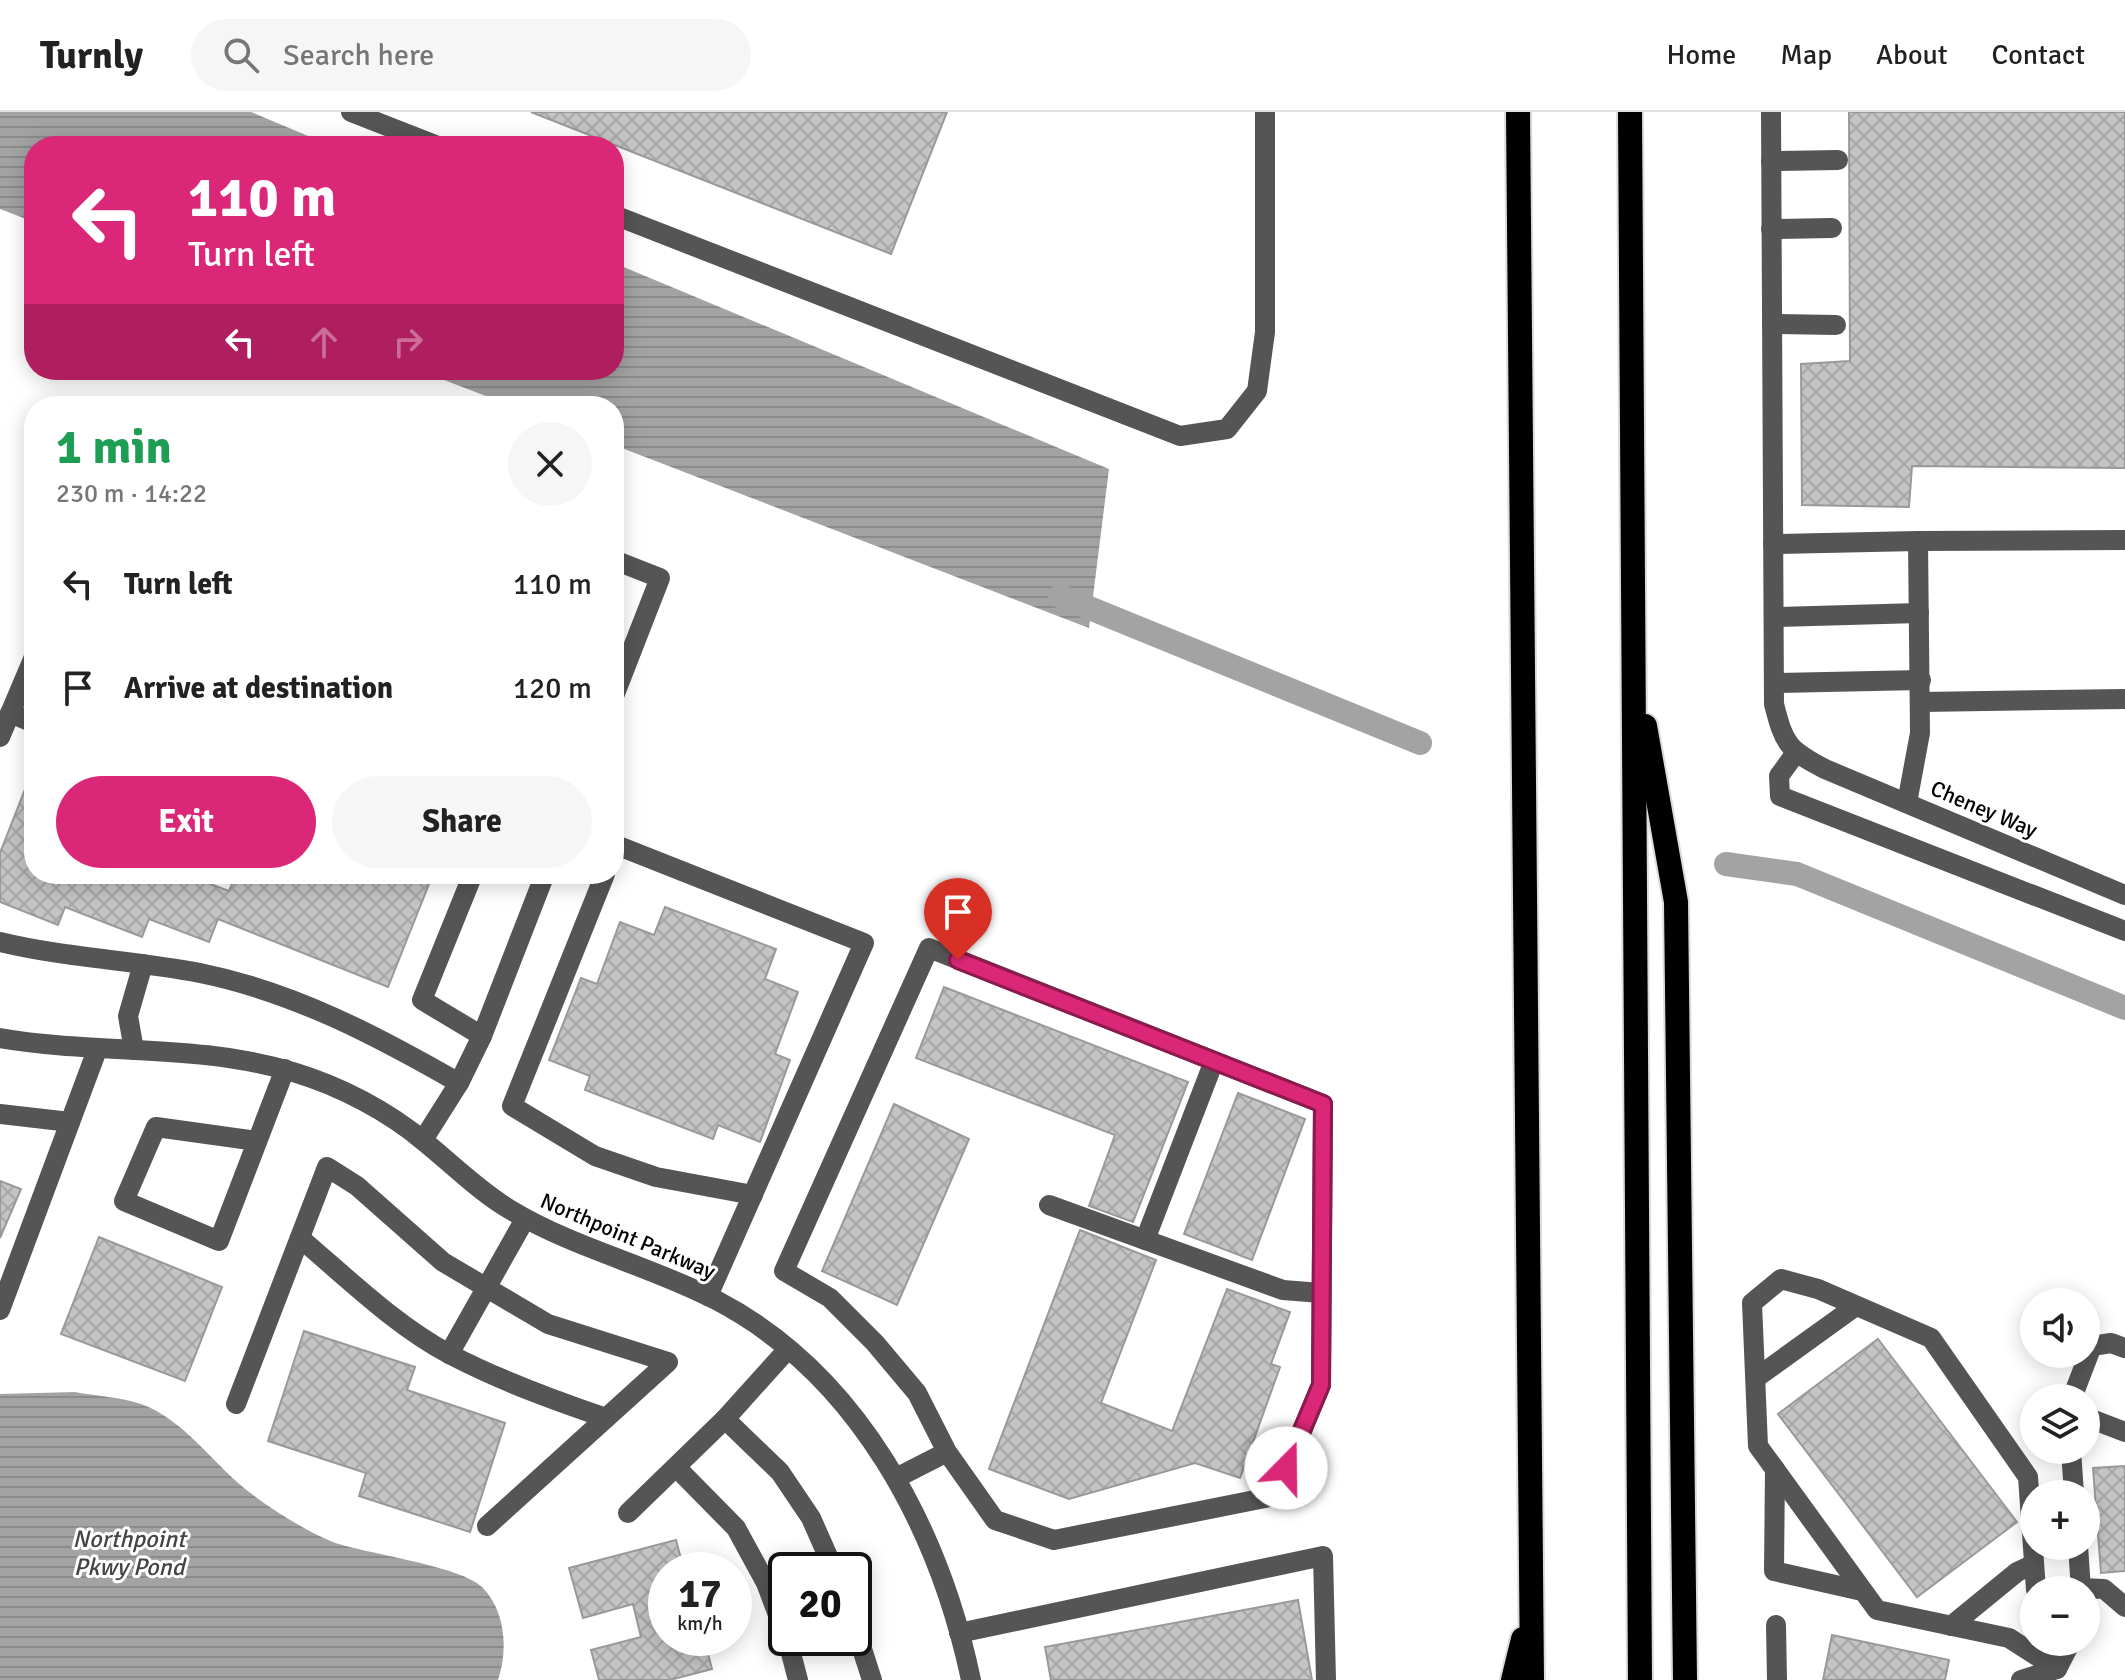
<!DOCTYPE html>
<meta charset="utf-8">
<style>
body{margin:0;font-family:Signika,sans-serif;background:#f6f6f6;color:#222;height:100vh;display:flex;flex-direction:column;font-size:30px;white-space:nowrap}
*{box-sizing:border-box;margin:0}
p{font-size:26px;color:#767676}
.icon{flex:none;width:44px;height:44px;fill:none;stroke:currentColor;stroke-width:2;stroke-linecap:round;stroke-linejoin:round}
.map{position:relative;flex:1;overflow:hidden}
.sheet{position:absolute;left:24px;top:284px;width:600px;height:488px;display:flex;flex-direction:column;background:#fff;border-radius:32px;box-shadow:0 4px 20px #0003}
.sheet>*{flex:none}
.top-card{position:absolute;left:24px;top:24px;width:600px;height:244px;border-radius:32px;box-shadow:0 4px 20px #0003;background:#db2777;color:#fff;overflow:hidden}
.buttons{position:absolute;left:2020px;top:1176px;display:grid;gap:16px}
.buttons a{display:grid;place-items:center;width:80px;height:80px;border-radius:50%;background:#fff;box-shadow:0 4px 20px #0003;font-size:40px}
.speed{position:absolute;left:648px;top:1440px;display:flex;gap:16px;font-size:40px;font-weight:700;text-align:center}
.speed>*{display:grid;place-content:center;width:104px;height:104px;border-radius:50%;background:#fff;box-shadow:0 4px 20px #0003;line-height:1}
.speed small{font-size:20px;font-weight:400}
.speed .limit{border:4px solid #111;border-radius:12px;background:#fff;color:#111}
.pin{position:absolute;display:grid;place-items:center;width:68px;height:68px;color:#fff;margin:-82px -34px;border-radius:50% 50% 50% 0;rotate:-45deg;box-shadow:0 0 8px #0007}
.pin .icon{rotate:45deg}
.me{position:absolute;width:88px;margin:-44px;rotate:22deg;stroke-linejoin:round;filter:drop-shadow(0 0 6px #0008)}
.turn{display:flex;align-items:center;gap:28px;height:168px;padding:0 32px;font-size:36px}
.turn .icon{width:104px;height:104px;stroke-width:2.5}
.turn b{display:block;font-size:56px;line-height:68px}
.lanes{display:flex;align-items:center;height:76px;padding:0 32px;background:#0003;justify-content:center;gap:40px;direction:ltr}
.lanes .off{opacity:.35}
.round{display:grid;place-items:center;flex:none;width:84px;height:84px;border-radius:42px;background:#f6f6f6}
.overview{display:flex;align-items:center;justify-content:space-between;height:136px;padding:0 32px}
h1{font-size:48px;font-weight:700;line-height:60px;color:#1e9e55}
.primary-button{display:flex;gap:16px;margin-top:auto;padding:16px 32px}
.primary-button a{flex:1;height:92px;border-radius:48px;background:#db2777;color:#fff;font-size:32px;font-weight:700;line-height:92px;text-align:center}
.primary-button a+a{background:#f6f6f6;color:#222}
ul{padding:0;list-style:none}
li{display:flex;align-items:center;gap:24px;height:104px;padding:0 32px}
li div{flex:1}
li b{display:block;font-size:30px}
li em{font-style:normal}
header{display:flex;align-items:center;gap:48px;box-sizing:border-box;height:112px;padding:0 40px;background:#fff;border-bottom:2px solid #e0e0e0}
header strong{font-size:38px}
nav{display:flex;gap:44px;margin-inline-start:auto;font-size:28px}
.search{width:560px;height:72px;background:#f6f6f6;display:flex;align-items:center;gap:20px;box-sizing:border-box;padding:0 28px;border-radius:44px;color:#767676;font-size:30px}
.map>svg:first-child{display:block}
.water{fill:url(#water-rules)}
.lines{fill:none;stroke-linecap:round;stroke-linejoin:round}
.canal{stroke:#a3a3a3;stroke-width:24}
.building{fill:url(#building-cross-hatch);stroke:#999;stroke-width:2}
.highway-casing{stroke:#dbdbdb;stroke-width:28}
.minor{stroke:#555;stroke-width:20}
.highway{stroke:#000;stroke-width:24}
.route-casing{stroke:#8e194d;stroke-width:20}
.route{stroke:#db2777;stroke-width:14}
.labels{text-anchor:middle;dominant-baseline:central;stroke-width:6;stroke-linejoin:round;paint-order:stroke}
.street-label{font-size:22px;fill:#000;stroke:#fff}
.water-label{font-size:24px;font-style:italic;fill:#444;stroke:#fff}
</style>
<header>
<strong>Turnly</strong>
<div class="search"><svg class="icon" aria-label="search" viewBox="0 0 24 24"><circle cx="10" cy="10" r="6"/><path d="M15 15l6 6"/></svg>Search here</div>
<nav><a>Home</a><a>Map</a><a>About</a><a>Contact</a></nav>
</header>
<div class="map">
<svg width="2125" height="1568" viewBox="0 0 2125 1568">
<defs>
<pattern id="water-rules" width="6" height="5" patternUnits="userSpaceOnUse" patternTransform="scale(2)"><rect width="6" height="5" fill="#a3a3a3"/><path d="M0 2.5h6" fill="none" stroke="#8b8b8b"/></pattern>
<pattern id="building-cross-hatch" width="8" height="8" patternUnits="userSpaceOnUse" patternTransform="scale(2)"><rect width="8" height="8" fill="#c4c4c4"/><path d="M0 0l8 8M0 8l8-8" fill="none" stroke="#a7a7a7"/></pattern>
</defs>
<rect width="100%" height="100%" fill="#fff"/>
<!-- water -->
<g class="water">
<polygon points="0,0 251,0 332,34 34,34 34,110 0,97"/>
<polygon points="614,151 1109,357 1089,516 614,333 614,294 512,294 418,258 614,258"/>
<path d="M 75,1280 C 96,1284 121,1285 141,1292 C 183,1307 211,1349 244,1376 C 269,1396 304,1418 333,1430 C 366,1442 463,1454 483,1476 C 506,1500 508,1539 498,1568 L 0,1568 L 0,1282 Z"/>
</g>
<g class="lines">
<!-- canal -->
<g class="canal">
<polyline points="1060,484 1420,631"/>
<polyline points="1726,752 1797,762 2125,896"/>
</g>
</g>
<!-- building -->
<g class="building">
<polygon points="531,0 947,0 891,142"/>
<polygon points="1849,0 2125,0 2125,356 1912,354 1909,395 1802,393 1801,252 1850,249"/>
<polygon points="33,657 34,762 184,762 229,779 236,762 433,762 388,875 218,807 209,830 149,807 142,825 65,795 58,813 0,790 0,741"/>
<polygon points="665,795 776,837 765,867 798,880 775,942 790,948 760,1030 718,1013 713,1027 585,978 590,964 549,948 581,866 597,872 620,810 654,823"/>
<polygon points="944,875 1188,970 1133,1110 1089,1094 1115,1023 916,946"/>
<polygon points="1238,981 1305,1007 1252,1148 1184,1122"/>
<polygon points="894,992 969,1027 897,1193 822,1159"/>
<polygon points="0,1069 21,1077 0,1126"/>
<polygon points="1080,1118 1156,1148 1101,1291 1172,1319 1227,1177 1290,1200 1271,1252 1280,1255 1240,1366 1195,1351 1069,1387 989,1357"/>
<polygon points="99,1125 222,1175 185,1269 61,1222"/>
<polygon points="304,1219 415,1255 407,1278 505,1311 470,1420 359,1384 366,1361 268,1329"/>
<polygon points="1878,1227 2017,1410 1917,1485 1778,1302"/>
<polygon points="2125,1354 2125,1459 2101,1461 2093,1356"/>
<polygon points="676,1428 684,1458 666,1458 666,1526 704,1526 712,1557 670,1568 599,1568 591,1538 641,1525 633,1492 583,1506 569,1456"/>
<polygon points="1298,1488 1312,1568 1051,1568 1045,1535"/>
<polygon points="1832,1523 1949,1548 1945,1568 1823,1568"/>
</g>
<g class="lines">
<defs>
<g id="highway">
<polyline points="1518,0 1532,1568"/>
<polyline points="1630,0 1640,1568"/>
<polyline points="1645,614 1676,790 1685,1568"/>
<polyline points="1513,1568 1523,1527"/>
</g>
</defs>
<!-- highway casing -->
<use href="#highway" class="highway-casing"/>
<!-- minor -->
<g class="minor">
<polyline points="351,0 438,34"/>
<path d="M 1771,0 L 1774,592 C 1784,632 1788,638 1825,657 L 2125,783"/>
<polyline points="1771,49 1838,48"/>
<polyline points="614,103 1180,324 1227,317 1257,279 1265,220 1265,0"/>
<polyline points="1771,117 1832,116"/>
<polyline points="1772,212 1836,213"/>
<polyline points="1773,432 1918,429"/>
<polyline points="614,448 660,466 614,584"/>
<polyline points="1774,505 1919,501"/>
<polyline points="1774,571 1921,568"/>
<polyline points="1921,590 2125,587"/>
<polyline points="10,601 34,611"/>
<polyline points="0,625 34,545"/>
<polyline points="1795,642 1779,664 1780,684 2125,819"/>
<polyline points="1907,691 1920,621 1918,429 2125,428"/>
<polyline points="614,738 616,733 864,831 708,1184"/>
<polyline points="473,762 422,888 482,924 545,762"/>
<polyline points="605,762 512,994 595,1044 656,1065 753,1083"/>
<path d="M 0,830 C 66,846 134,848 200,861 C 294,880 377,924 459,971 L 482,924"/>
<path d="M 0,926 C 98,943 197,931 293,960 C 340,974 388,999 426,1031 C 453,1053 479,1079 509,1097 C 575,1137 649,1153 716,1188 C 858,1262 939,1416 971,1568"/>
<polyline points="134,938 128,904 143,852"/>
<polyline points="0,1002 70,1010"/>
<polyline points="423,1028 459,971"/>
<polyline points="257,1029 156,1015 124,1089 219,1129 285,957"/>
<polyline points="1049,1093 1283,1178 1321,1181"/>
<path d="M 300,1126 C 347,1166 396,1214 451,1243 C 501,1269 553,1288 606,1306"/>
<polyline points="1145,1128 1214,949"/>
<polyline points="0,1198 97,938"/>
<polyline points="449,1242 525,1107"/>
<polyline points="1756,1266 1856,1194"/>
<polyline points="2072,1286 2092,1234 2111,1231 2125,1236"/>
<polyline points="236,1292 327,1055 357,1074 443,1150 548,1212 668,1250 487,1414"/>
<polyline points="2086,1305 2125,1320"/>
<polyline points="725,1307 788,1237"/>
<polyline points="2071,1338 2074,1382"/>
<polyline points="676,1355 736,1416 766,1471 786,1524"/>
<polyline points="1775,1357 1774,1459 1862,1479"/>
<polyline points="896,1366 947,1340 995,1408 1054,1428 1275,1384 1321,1273 1323,992 929,836 784,1159 830,1186 875,1231 917,1281 947,1340"/>
<polyline points="628,1401 725,1307 780,1360 811,1406 834,1458"/>
<polyline points="2078,1434 2081,1478"/>
<polyline points="2081,1476 2104,1477 2125,1495"/>
<polyline points="2036,1478 2028,1365 1931,1226 1818,1177 1781,1167 1752,1191 1758,1334 1877,1498 2009,1526 2057,1557 2046,1530"/>
<polyline points="854,1512 872,1568"/>
<polyline points="1776,1513 1777,1568"/>
<polyline points="1951,1514 2017,1460 2034,1452"/>
<polyline points="959,1521 1323,1444 1326,1568"/>
<polyline points="787,1526 798,1568"/>
<polyline points="2021,1568 2057,1557 2071,1530"/>
</g>
<!-- highway -->
<use href="#highway" class="highway"/>
</g>
<g class="lines">
<defs>
<polyline id="route" points="958,848 1323,992 1321,1273 1286,1356"/>
</defs>
<!-- route casing -->
<use href="#route" class="route-casing"/>
<!-- route -->
<use href="#route" class="route"/>
</g>
<g class="labels">
<!-- street labels -->
<g class="street-label">
<text transform="translate(1984 697) rotate(23)">Cheney Way</text>
<text transform="translate(628 1124) rotate(23)">Northpoint Parkway</text>
</g>
<!-- water labels -->
<g class="water-label">
<text x="129" y="1427">Northpoint<tspan x="129" dy="28">Pkwy Pond</tspan></text>
</g>
</g>
</svg>
<div class="buttons">
<a><svg class="icon" aria-label="sound" viewBox="0 0 24 24"><path d="M4 9h4l5-4v14l-5-4H4zM17 9q2 3 0 6"/></svg></a>
<a><svg class="icon" aria-label="layers" viewBox="0 0 24 24"><path d="M12 4l9 5-9 5-9-5zM3 14l9 5 9-5"/></svg></a>
<a>+</a>
<a>−</a>
</div>
<div class="speed"><div>17<small>km/h</small></div><div class="limit">20</div></div>
<div class="pin" style="left:958px;top:848px;background:#d93025"><svg class="icon" aria-label="arrive" viewBox="0 0 24 24"><path d="M6 21V4h12l-3 4 3 4H6"/></svg></div>
<svg class="me" style="left:1286px;top:1356px" viewBox="-20 -20 40 40"><circle r="19" fill="#fff"/><path d="M0-13L10 11 0 6-10 11z" fill="#db2777"/></svg>
<div class="top-card">
<div class="turn"><svg class="icon" aria-label="left" viewBox="0 0 24 24"><path d="M17 20v-9H6M10 6l-5 5 5 5"/></svg><div><b>110 m</b>Turn left</div></div>
<div class="lanes"><svg class="icon" aria-label="left" viewBox="0 0 24 24"><path d="M17 20v-9H6M10 6l-5 5 5 5"/></svg><svg class="icon off" aria-label="ahead" viewBox="0 0 24 24"><path d="M12 20V5M6 11l6-6 6 6"/></svg><svg class="icon off" aria-label="right" viewBox="0 0 24 24"><path d="M7 20v-9h11M14 6l5 5-5 5"/></svg></div>
</div>
<section class="sheet">
<div class="overview"><div><h1>1 min</h1><p>230 m · 14:22</p></div><a class="round"><svg class="icon" aria-label="close" viewBox="0 0 24 24"><path d="M6 6l12 12M18 6L6 18"/></svg></a></div>
<ul>
<li><svg class="icon" aria-label="left" viewBox="0 0 24 24"><path d="M17 20v-9H6M10 6l-5 5 5 5"/></svg><div><b>Turn left</b></div><em>110 m</em></li>
<li><svg class="icon" aria-label="arrive" viewBox="0 0 24 24"><path d="M6 21V4h12l-3 4 3 4H6"/></svg><div><b>Arrive at destination</b></div><em>120 m</em></li>
</ul>
<div class="primary-button"><a>Exit</a><a>Share</a></div>
</section>
</div>
